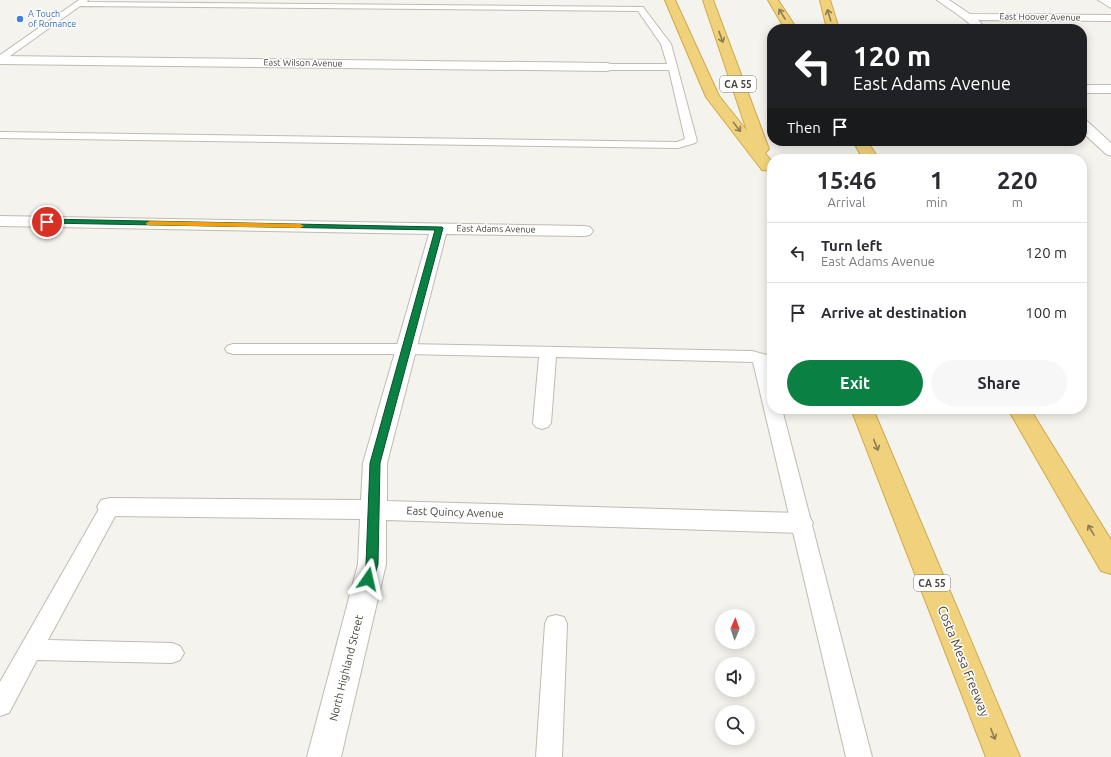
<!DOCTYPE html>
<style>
body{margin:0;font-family:Ubuntu,sans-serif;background:#f7f7f7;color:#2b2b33;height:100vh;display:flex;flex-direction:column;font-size:15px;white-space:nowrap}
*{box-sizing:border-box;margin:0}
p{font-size:13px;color:#7c7c81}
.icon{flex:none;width:22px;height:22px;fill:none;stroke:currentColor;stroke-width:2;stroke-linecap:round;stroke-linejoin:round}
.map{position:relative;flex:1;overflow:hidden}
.sheet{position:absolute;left:767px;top:154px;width:320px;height:260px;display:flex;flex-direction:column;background:#fff;border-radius:16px;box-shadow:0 2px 10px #0003}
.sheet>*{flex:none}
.guide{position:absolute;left:767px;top:24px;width:320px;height:122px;border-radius:16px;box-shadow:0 2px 10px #0003;background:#202124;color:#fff;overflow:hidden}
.needle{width:26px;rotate:2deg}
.controls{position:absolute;left:715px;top:609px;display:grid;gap:8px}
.controls a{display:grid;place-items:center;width:40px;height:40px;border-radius:50%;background:#fff;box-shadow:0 2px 10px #0003;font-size:20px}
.pin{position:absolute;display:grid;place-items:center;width:34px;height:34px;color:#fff;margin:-17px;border:2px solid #fff;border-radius:50%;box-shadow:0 1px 4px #0007}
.me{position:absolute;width:44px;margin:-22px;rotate:11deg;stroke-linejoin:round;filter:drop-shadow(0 0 3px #0008)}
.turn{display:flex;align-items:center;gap:14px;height:84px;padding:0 20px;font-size:18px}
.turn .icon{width:52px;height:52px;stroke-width:2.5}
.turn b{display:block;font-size:28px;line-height:34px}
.then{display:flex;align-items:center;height:38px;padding:0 20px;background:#0003;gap:8px;font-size:15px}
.eta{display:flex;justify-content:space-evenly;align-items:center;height:68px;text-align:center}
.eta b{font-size:24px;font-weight:600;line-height:28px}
.cta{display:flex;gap:8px;margin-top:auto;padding:8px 20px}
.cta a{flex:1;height:46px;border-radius:24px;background:#0b8043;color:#fff;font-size:16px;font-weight:600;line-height:46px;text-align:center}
.cta a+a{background:#f7f7f7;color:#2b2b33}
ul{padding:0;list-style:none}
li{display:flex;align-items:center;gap:12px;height:60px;padding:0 20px;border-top:1px solid #e1e1e2}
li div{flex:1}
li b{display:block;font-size:15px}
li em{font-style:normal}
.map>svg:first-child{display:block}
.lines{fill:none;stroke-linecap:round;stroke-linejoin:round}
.service-casing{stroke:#c0bbb0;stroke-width:2}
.minor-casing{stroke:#c0bbb0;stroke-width:2}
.motorway-casing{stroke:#d0a84c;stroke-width:2}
.service{fill:#fff;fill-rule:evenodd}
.minor{fill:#fff;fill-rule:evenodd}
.motorway{fill:#f1d27c;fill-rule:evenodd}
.oneway{stroke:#8c7d55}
.route{fill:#0b8043;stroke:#07532c}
.slow{fill:#f59e0b}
.shop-dot{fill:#3f7fe0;stroke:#fff;stroke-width:1.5}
.labels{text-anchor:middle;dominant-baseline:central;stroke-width:3;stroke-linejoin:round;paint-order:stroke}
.far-shop-label{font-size:9px;fill:#366cbe;stroke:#fff;text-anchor:start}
.far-street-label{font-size:9px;fill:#49453b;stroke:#fff}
.shield{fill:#fff;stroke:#807d76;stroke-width:1}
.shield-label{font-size:10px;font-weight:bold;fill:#49453b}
.street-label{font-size:11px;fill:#49453b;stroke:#fff}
.near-street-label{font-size:13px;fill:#49453b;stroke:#fff}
</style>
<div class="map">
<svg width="1111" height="757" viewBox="0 0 1111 757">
<rect width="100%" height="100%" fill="#f5f3ed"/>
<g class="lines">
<defs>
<g id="service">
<polygon points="79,0 88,0 87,2 640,7 643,7 671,44 697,141 695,143 678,148 0,138 0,132 677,142 685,139 669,70 607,70 602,67 607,64 667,64 661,44 638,11 80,6 3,61 0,62 0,55"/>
<polygon points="233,344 406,344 752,351 767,355 772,370 772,409 782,409 872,757 846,757 753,362 556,357 551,423 548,427 542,429 536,427 533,423 539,357 406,354 233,354 227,352 225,349 227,346"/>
<polygon points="110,500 117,502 120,507 48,640 172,643 180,646 184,653 180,660 172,663 37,660 9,713 0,716 0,682 103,502"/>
<polygon points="556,615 564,617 567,624 562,757 536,757 545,624 548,617"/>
</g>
<g id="minor">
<polygon points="937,0 949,0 970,14 1111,15 1111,21 978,20 985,27 983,29 975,29 964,19"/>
<polygon points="1098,0 1111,0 1111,8"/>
<polygon points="0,56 607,63 611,64 613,67 611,70 607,71 0,64"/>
<rect x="1082" y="85" width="29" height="8"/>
<polygon points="1082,120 1087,121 1111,143 1111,156 1106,154 1082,132"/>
<polygon points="0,216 584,226 590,227 593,231 590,235 584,236 446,234 387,463 387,501 800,513 809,516 813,523 809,530 800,533 386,520 386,564 341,757 307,757 358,564 360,519 110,516 101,514 97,507 101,500 110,498 361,500 363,463 429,234 0,226"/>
</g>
<g id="motorway">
<polygon points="665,0 675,0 719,96 747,131 703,0 713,0 769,149 765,153 772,162 772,171 762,170 706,97"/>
<polygon points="768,0 778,0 797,29 785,29"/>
<polygon points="820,0 830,0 839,29 827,29"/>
<polygon points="853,141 867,141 879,159 863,159"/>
<polygon points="851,409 873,409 1020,757 986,757"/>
<polygon points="1008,409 1030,409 1111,540 1111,574 1101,571"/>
</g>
</defs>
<!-- service casing -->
<use href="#service" class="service-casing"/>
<!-- minor casing -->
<use href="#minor" class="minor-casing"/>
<!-- motorway casing -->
<use href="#motorway" class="motorway-casing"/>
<!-- service -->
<use href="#service" class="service"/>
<!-- minor -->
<use href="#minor" class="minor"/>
<!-- motorway -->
<use href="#motorway" class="motorway"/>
</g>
<!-- one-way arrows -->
<defs><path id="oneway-shaft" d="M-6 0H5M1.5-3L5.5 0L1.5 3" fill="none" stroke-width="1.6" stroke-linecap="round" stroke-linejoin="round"/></defs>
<g class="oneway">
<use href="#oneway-shaft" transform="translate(782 14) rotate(-122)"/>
<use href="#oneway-shaft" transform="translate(829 15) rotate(-107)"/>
<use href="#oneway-shaft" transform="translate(721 37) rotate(70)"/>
<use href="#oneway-shaft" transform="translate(737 127) rotate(52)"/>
<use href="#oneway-shaft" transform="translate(876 445) rotate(68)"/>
<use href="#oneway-shaft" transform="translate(1091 530) rotate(-121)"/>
<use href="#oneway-shaft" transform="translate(993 734) rotate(68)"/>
</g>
<!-- route -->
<polygon class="route" points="47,219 442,227 443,228 380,463 378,564 373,582 368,583 364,582 363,579 366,564 370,463 435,230 45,223 45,220"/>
<!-- slow -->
<polygon class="slow" points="150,221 300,224 304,226 300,228 147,225 146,223"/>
<!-- markers -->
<circle class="shop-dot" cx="20" cy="19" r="4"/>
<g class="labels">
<!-- far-shop labels -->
<g class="far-shop-label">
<text x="28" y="14">A Touch<tspan x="28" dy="10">of Romance</tspan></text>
</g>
<!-- far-street labels -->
<g class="far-street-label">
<text transform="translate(1040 17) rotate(1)">East Hoover Avenue</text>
<text transform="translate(303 63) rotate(1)">East Wilson Avenue</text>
<text transform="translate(496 229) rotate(1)">East Adams Avenue</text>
</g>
<!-- shield labels -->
<g class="shield">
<rect x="720" y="76" width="36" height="16" rx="3"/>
<rect x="914" y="575" width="36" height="16" rx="3"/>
</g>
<g class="shield-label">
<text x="738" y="84">CA 55</text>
<text x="932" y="583">CA 55</text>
</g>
<!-- street labels -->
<g class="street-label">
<text transform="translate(455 512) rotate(2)">East Quincy Avenue</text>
<text transform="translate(346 668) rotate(-76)">North Highland Street</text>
</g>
<!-- near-street labels -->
<g class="near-street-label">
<text transform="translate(964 661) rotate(68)">Costa Mesa Freeway</text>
</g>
</g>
</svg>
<div class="controls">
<a><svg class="needle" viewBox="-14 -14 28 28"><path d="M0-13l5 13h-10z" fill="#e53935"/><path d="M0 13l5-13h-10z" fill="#7c7c81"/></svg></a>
<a><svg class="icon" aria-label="sound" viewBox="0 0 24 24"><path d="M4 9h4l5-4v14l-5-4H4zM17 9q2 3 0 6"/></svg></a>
<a><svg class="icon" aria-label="search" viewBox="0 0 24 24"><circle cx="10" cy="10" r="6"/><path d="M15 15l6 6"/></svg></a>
</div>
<div class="pin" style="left:47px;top:222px;background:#d93025"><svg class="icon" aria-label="arrive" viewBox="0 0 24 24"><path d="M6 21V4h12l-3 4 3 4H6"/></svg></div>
<svg class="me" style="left:368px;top:579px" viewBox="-20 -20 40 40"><path d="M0-17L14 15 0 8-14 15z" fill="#0b8043" stroke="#fff" stroke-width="4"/></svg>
<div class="guide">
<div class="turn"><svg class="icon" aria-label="left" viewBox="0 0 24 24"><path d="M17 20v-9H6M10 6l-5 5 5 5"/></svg><div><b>120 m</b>East Adams Avenue</div></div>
<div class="then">Then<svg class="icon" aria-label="arrive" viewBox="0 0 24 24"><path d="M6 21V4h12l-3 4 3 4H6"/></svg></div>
</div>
<section class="sheet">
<div class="eta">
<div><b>15:46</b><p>Arrival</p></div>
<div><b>1</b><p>min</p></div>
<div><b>220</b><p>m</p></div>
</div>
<ul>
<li><svg class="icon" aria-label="left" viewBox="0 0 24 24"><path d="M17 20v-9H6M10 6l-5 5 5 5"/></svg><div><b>Turn left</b><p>East Adams Avenue</p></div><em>120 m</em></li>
<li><svg class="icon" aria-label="arrive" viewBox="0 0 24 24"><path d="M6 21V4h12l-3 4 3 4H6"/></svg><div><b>Arrive at destination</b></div><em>100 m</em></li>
</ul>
<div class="cta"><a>Exit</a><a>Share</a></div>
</section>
</div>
